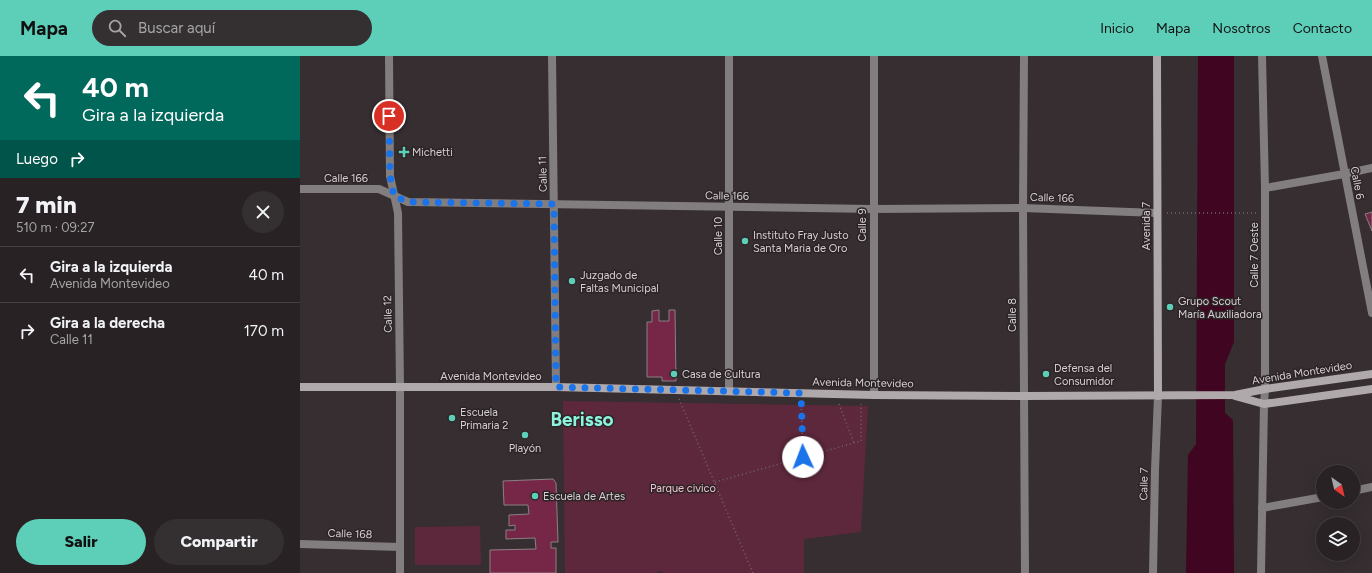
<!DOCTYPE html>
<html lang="es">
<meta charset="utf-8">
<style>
body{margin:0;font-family:Figtree,sans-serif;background:#342f31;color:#f1f3f6;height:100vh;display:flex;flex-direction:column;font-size:15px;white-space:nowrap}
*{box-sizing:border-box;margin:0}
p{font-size:13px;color:#a5a4a6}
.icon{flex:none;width:22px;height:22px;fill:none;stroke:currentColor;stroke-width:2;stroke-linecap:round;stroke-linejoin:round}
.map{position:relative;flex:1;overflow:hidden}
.drawer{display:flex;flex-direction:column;background:#282224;width:300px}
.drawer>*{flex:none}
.banner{background:#00695c;color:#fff;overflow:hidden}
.needle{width:26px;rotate:146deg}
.buttons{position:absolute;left:1016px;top:409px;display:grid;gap:8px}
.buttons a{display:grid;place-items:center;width:44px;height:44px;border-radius:50%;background:#282224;box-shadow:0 4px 16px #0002,0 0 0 1px #443f41;font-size:20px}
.pin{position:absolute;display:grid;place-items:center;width:34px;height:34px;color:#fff;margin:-17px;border:2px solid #fff;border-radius:50%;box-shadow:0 1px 4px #0007}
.me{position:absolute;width:44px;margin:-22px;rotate:358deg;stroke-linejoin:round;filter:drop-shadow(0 0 3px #0008)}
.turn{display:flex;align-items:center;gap:14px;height:84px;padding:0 16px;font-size:18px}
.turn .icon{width:52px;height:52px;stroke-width:2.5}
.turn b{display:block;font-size:28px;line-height:34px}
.then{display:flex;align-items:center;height:38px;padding:0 16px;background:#0003;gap:8px;font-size:15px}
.round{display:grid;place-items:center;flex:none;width:42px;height:42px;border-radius:21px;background:#342f31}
.head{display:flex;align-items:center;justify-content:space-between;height:68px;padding:0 16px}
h1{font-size:24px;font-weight:800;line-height:30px}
.cta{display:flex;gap:8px;margin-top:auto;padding:8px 16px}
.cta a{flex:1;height:46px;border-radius:24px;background:#5dceb8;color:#111;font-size:16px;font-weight:800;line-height:46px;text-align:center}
.cta a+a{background:#342f31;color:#f1f3f6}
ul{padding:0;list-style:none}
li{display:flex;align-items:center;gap:12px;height:56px;padding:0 16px;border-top:1px solid #443f41}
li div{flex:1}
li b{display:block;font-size:15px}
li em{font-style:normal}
header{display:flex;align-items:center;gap:24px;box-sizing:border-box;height:56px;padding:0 20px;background:#5dceb8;color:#111}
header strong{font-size:19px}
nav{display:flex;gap:22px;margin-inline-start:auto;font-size:14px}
.search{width:280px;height:36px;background:#342f31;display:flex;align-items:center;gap:10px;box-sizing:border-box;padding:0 14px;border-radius:22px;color:#a5a4a6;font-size:15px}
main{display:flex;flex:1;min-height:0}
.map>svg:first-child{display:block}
.green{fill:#5e283c}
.water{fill:#400520}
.building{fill:#762747;stroke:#8a8082}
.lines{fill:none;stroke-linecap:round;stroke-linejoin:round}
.path{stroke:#70686a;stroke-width:1.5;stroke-dasharray:1 3;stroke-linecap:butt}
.minor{stroke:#827d7e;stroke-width:8}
.secondary{stroke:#b0a9ab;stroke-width:8}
.route{stroke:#1a73e8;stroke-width:7;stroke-dasharray:0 12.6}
.poi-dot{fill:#5dceb8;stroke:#2c2426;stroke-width:1.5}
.labels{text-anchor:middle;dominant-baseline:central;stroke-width:3;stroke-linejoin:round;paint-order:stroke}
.poi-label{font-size:11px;fill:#d6d0d2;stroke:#2c2426;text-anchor:start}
.street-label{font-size:11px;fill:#d6d0d2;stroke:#2c2426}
.park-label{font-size:11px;fill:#f1c1cf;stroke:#2c2426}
.town-label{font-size:19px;font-weight:bold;fill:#8ef3de;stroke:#2c2426}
</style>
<header>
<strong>Mapa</strong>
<div class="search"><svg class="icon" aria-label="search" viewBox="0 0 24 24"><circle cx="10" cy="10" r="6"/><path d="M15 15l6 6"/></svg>Buscar aquí</div>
<nav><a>Inicio</a><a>Mapa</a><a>Nosotros</a><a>Contacto</a></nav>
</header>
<main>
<section class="drawer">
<div class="banner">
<div class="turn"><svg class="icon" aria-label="left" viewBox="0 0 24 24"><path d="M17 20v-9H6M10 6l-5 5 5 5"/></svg><div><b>40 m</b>Gira a la izquierda</div></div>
<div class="then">Luego<svg class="icon" aria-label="right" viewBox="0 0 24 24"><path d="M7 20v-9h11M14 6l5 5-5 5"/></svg></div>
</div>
<div class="head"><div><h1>7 min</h1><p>510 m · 09:27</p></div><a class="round"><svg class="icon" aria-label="close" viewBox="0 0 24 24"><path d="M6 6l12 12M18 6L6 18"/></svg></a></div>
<ul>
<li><svg class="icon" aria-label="left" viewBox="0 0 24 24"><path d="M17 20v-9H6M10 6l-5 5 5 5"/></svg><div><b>Gira a la izquierda</b><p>Avenida Montevideo</p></div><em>40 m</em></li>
<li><svg class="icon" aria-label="right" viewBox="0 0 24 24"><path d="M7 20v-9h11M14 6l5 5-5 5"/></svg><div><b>Gira a la derecha</b><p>Calle 11</p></div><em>170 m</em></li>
</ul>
<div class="cta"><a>Salir</a><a>Compartir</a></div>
</section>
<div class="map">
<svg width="1072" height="517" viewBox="0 0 1072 517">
<rect width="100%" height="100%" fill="#362e30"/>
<!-- green -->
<g class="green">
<polygon points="263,345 568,350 561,476 504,483 504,517 363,517 362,515 352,517 265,517"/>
<polygon points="180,470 181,509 115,509 115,471"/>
</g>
<!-- water -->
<polygon class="water" points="898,0 934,0 934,286 925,308 925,357 933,364 934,517 886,517 888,399 896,388"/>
<!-- building -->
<g class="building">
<polygon points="1072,156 1072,175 1065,158"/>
<polygon points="359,254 359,265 369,265 369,254 375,254 376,325 362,325 362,321 347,321 347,266 352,266 352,255"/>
<polygon points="253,423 256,427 258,486 251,486 251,492 256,492 256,517 190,517 190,494 236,493 235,482 206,483 206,474 215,474 215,469 209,470 209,459 229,458 228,449 204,449 203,425"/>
</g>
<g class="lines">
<!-- path -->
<g class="path">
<polyline points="867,157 957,157"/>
<polyline points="379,343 453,517"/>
<polyline points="501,345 503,401"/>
<polyline points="539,348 554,387"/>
<polyline points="415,426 561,385 561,348"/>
</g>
<!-- minor -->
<g class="minor">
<polyline points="89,0 90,120 98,157 100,331 100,517"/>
<polyline points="252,0 256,331"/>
<polyline points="429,0 429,335"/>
<polyline points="724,0 723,152 725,517"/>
<polyline points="1022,0 1072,257"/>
<polyline points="965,132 1044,118 1072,112"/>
<polyline points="0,133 79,133 108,146 573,153 723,152 857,157"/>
<polyline points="574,339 574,0"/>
<polyline points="1053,435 1072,431"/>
<polyline points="962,452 1023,441"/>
<polyline points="0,488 100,491"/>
<polyline points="853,517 855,414 858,340"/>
<polyline points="961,517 964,348 965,333 965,132 962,0"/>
</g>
<!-- secondary -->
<g class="secondary">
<polyline points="857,0 858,340"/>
<polyline points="0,331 256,331 574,339 724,340 935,339 965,333 1072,318"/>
<polyline points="935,340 964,348 1072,333"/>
</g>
</g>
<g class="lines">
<!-- route -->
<polyline class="route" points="89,60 90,120 94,140 108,146 254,148 256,331 501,337 503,401"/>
</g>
<!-- markers -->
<g class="poi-dot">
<path d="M102 90h4v4h4v4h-4v4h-4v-4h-4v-4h4z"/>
<circle cx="445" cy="185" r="4"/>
<circle cx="272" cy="225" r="4"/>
<circle cx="870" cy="251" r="4"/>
<circle cx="374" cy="318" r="4"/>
<circle cx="746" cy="318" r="4"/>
<circle cx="152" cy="362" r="4"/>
<circle cx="225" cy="379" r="4"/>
<circle cx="235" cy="440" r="4"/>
</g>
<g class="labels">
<!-- poi labels -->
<g class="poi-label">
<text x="112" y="96">Michetti</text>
<text x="453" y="179">Instituto Fray Justo<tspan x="453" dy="13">Santa Maria de Oro</tspan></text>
<text x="280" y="219">Juzgado de<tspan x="280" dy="13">Faltas Municipal</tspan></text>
<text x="878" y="245">Grupo Scout<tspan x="878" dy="13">María Auxiliadora</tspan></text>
<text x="754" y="312">Defensa del<tspan x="754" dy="13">Consumidor</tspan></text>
<text x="382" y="318">Casa de Cultura</text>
<text x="160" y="356">Escuela<tspan x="160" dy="13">Primaria 2</tspan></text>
<text x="225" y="392" text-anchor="middle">Playón</text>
<text x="243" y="440">Escuela de Artes</text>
</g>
<!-- street labels -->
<g class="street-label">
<text transform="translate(243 118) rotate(-91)">Calle 11</text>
<text x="46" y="122">Calle 166</text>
<text transform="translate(1057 127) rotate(79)">Calle 6</text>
<text transform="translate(427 140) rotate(1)">Calle 166</text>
<text transform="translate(752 142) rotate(2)">Calle 166</text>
<text transform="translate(562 169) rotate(-90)">Calle 9</text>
<text transform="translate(846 170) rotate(-90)">Avenida 7</text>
<text transform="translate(418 180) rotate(-90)">Calle 10</text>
<text transform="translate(954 199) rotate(-90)">Calle 7 Oeste</text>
<text transform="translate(88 258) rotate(-91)">Calle 12</text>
<text transform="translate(712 259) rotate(-90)">Calle 8</text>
<text transform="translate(1002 317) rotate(-9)">Avenida Montevideo</text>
<text x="191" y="320">Avenida Montevideo</text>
<text transform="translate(563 327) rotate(1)">Avenida Montevideo</text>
<text transform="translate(844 428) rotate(-89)">Calle 7</text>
<text transform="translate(50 478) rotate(2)">Calle 168</text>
</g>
<!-- park labels -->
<g class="park-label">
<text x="383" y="432">Parque civico</text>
</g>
<!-- town labels -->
<g class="town-label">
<text x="282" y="363">Berisso</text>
</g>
</g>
</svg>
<div class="buttons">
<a><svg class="needle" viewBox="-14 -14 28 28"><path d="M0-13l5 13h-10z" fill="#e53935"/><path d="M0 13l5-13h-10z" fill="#a5a4a6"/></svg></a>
<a><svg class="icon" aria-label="layers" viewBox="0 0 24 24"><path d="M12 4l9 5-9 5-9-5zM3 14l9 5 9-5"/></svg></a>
</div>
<div class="pin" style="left:89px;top:60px;background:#d93025"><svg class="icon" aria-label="arrive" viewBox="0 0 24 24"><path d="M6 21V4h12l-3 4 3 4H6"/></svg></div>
<svg class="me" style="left:503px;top:401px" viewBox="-20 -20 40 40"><circle r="19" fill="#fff"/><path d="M0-13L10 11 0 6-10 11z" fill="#1a73e8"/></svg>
</div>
</main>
